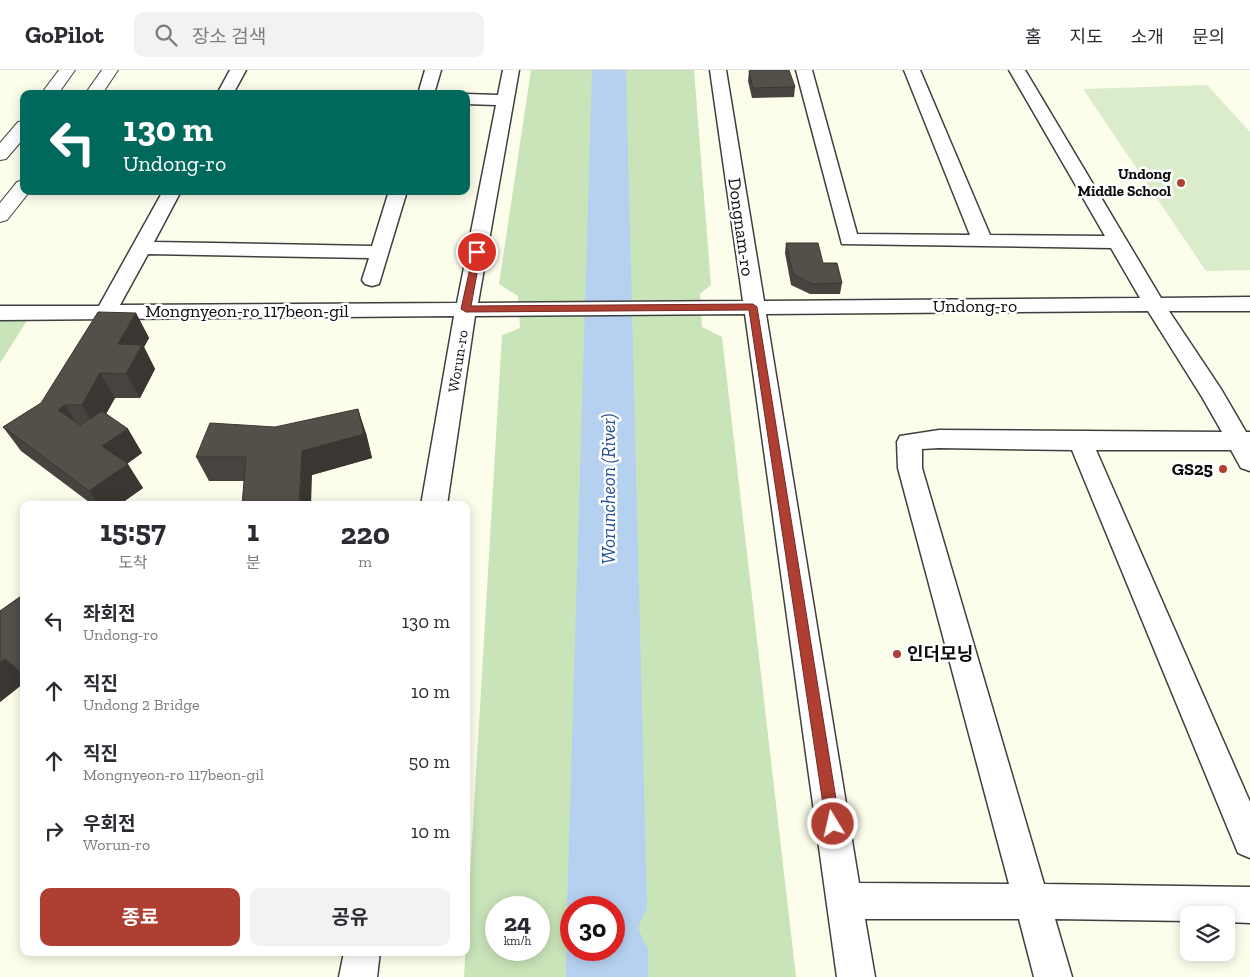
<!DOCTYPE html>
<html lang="ko">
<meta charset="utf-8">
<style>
body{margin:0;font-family:"Zilla Slab","Noto Sans KR",serif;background:#f2f2f3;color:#2b2b33;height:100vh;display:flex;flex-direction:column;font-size:19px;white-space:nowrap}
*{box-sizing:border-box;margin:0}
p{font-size:16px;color:#7c7c81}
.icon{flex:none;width:28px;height:28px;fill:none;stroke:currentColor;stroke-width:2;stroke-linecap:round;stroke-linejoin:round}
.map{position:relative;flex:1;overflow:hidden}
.details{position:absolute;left:20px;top:431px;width:450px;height:455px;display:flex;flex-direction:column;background:#fff;border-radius:10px;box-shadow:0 2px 12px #0003}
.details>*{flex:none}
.guide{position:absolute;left:20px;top:20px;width:450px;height:105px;border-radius:10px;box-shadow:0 2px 12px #0003;background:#00695c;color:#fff;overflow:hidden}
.controls{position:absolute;left:1180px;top:836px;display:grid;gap:10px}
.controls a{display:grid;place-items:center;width:55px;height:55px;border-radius:10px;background:#fff;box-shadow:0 2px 12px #0003;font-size:25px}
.speed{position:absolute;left:485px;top:826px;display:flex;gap:10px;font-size:25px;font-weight:700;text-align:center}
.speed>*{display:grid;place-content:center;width:65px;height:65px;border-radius:50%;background:#fff;box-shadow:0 2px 12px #0003;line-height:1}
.speed small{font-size:12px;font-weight:400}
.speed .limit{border:8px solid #d22;background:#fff;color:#111}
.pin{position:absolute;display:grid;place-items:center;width:42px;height:42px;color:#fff;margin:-21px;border:2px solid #fff;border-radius:50%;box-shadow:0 1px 5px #0007}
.me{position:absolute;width:55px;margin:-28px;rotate:351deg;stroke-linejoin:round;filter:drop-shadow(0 0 4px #0008)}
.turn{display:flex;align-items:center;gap:18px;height:105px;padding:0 20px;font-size:22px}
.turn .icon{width:65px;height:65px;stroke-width:2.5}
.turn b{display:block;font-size:35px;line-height:42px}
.eta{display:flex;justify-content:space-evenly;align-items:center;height:85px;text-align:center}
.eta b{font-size:30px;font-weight:700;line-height:35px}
.primary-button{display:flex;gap:10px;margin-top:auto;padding:10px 20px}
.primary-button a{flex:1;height:58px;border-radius:10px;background:#ae3f32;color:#fff;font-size:20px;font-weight:700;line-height:58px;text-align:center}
.primary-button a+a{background:#f2f2f3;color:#2b2b33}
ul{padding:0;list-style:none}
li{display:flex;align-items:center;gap:15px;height:70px;padding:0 20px}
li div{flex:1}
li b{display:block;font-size:19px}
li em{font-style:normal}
header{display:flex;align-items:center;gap:30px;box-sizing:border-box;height:70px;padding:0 25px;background:#fff;border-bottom:1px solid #e1e1e2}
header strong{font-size:24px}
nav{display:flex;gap:28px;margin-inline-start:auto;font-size:18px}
.search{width:350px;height:45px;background:#f2f2f3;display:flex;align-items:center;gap:12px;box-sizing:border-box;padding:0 18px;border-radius:10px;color:#7c7c81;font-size:19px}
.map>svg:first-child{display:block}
.green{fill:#c9e4b9;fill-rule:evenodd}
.pitch{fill:#dbecca}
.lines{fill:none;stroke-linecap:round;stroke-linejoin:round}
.river{fill:#b6d1f0;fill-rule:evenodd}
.minor-casing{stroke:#3f3f3f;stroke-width:3}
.tertiary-casing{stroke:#3f3f3f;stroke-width:2}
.minor{fill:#fff;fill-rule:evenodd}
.tertiary{fill:#fff;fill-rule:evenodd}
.wall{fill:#47443f}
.shaded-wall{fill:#3a3733}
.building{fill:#534f49;stroke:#3a3733}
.route{fill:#ae3f32;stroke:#712920}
.poi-dot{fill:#ae3f32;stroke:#fff;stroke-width:2}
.labels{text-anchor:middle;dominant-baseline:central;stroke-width:5;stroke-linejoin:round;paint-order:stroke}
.far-poi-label{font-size:15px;font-weight:bold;fill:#0c0c0c;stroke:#fff;text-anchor:end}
.far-street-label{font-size:15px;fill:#0c0c0c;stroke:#fff}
.street-label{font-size:18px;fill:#0c0c0c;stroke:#fff}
.poi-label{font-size:18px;font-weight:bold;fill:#0c0c0c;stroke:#fff;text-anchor:end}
.water-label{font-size:19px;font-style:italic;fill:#224f91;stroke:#fff}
</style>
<header>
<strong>GoPilot</strong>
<div class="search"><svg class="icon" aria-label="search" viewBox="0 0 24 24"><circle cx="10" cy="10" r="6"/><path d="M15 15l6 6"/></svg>장소 검색</div>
<nav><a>홈</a><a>지도</a><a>소개</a><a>문의</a></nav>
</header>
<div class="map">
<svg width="1250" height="907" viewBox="0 0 1250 907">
<rect width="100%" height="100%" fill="#fdfdec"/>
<!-- green -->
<g class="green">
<path d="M 531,0 L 694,0 L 711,215 L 700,224 L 702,257 L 722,267 L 796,907 L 464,907 L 502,265 L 520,258 L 518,226 L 499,214 ZM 496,838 L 539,838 L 539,880 L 496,880 ZM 571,838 L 614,838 L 614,880 L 571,880 Z"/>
<polygon points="0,249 28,249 0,293"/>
</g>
<!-- pitch -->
<polygon class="pitch" points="1207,15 1250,62 1250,200 1206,201 1083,19"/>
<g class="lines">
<!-- river -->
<polygon class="river" points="592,0 626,0 647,838 638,858 648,880 648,907 566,907 566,880 571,868 571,880 614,880 614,838 571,838 571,847 567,838"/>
<defs>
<g id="minor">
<polygon points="230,0 246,0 233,24 217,24"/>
<polygon points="425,0 441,0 434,24 418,24"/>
<path d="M 503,0 L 519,0 L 478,233 L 743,231 L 710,0 L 726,0 L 764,231 L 1140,228 L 1111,178 L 842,174 L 796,0 L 812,0 L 857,164 L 970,165 L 904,0 L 920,0 L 990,165 L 1105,166 L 1009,0 L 1025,0 L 1161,228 L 1250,227 L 1250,241 L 1169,241 L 1221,319 L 1246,362 L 1250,362 L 1250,401 L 1241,398 L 1231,380 L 1096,380 L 1250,732 L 1250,788 L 1238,783 L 1072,380 L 939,378 L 922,379 L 922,398 L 1044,814 L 1250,817 L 1250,853 L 1226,852 L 1226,845 L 1189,845 L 1189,851 L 1055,849 L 1072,907 L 1034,907 L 1019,849 L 865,849 L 875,907 L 837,907 L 745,244 L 475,246 L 447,435 L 421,435 L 454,246 L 0,250 L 0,236 L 99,236 L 163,121 L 181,121 L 154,172 L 372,176 L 389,121 L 407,121 L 379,214 L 372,216 L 365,214 L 362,210 L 369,188 L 148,184 L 120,235 L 457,233 L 496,35 L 466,34 L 466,24 L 498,25 ZM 1148,241 L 1202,327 L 1222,362 L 939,360 L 900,366 L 897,372 L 898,398 L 1009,814 L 859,813 L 766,244 Z"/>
<polygon points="344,882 380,882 377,907 339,907"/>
</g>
<g id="tertiary">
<polygon points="59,0 75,0 58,24 41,24"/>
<polygon points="102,0 118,0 102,24 85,24"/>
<polygon points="24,51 24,68 6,89 0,90 0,73 18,52"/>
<polygon points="24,110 24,121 30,121 7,150 0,152 0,133 17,112"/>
</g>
</defs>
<!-- minor casing -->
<use href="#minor" class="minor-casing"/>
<!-- tertiary casing -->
<use href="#tertiary" class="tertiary-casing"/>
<!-- minor -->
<use href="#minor" class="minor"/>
<!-- tertiary -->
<use href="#tertiary" class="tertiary"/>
</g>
<!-- wall -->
<g class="wall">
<polygon points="749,1 795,17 794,27 752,28 748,11"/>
<polygon points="786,173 823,193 842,213 840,224 810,224 791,215 785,183"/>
<polygon points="136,243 149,268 144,277 155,299 140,328 115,328 106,344 128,359 142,383 127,394 143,418 119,435 93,435 21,381 3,357 41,333"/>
<polygon points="366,363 372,388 312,405 244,411 209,411 196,387"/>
<polygon points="24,524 24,613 0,632 0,541"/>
</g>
<!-- shaded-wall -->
<g class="shaded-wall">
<polygon points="136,243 149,268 144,277 155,299 140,328 126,304 118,274"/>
<polygon points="100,303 115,328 97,360 82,335"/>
<polygon points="65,335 81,360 58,340"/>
<polygon points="358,339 366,363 372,388 312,405 311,435 299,435 302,381"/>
<polygon points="128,359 142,383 118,400 102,376"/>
<polygon points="128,394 143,418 119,435 99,435 89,421"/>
<polygon points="5,589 24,606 24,613 0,632 0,593"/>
</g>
<!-- building -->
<g class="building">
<polygon points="751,0 789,0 795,17 753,18 749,1"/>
<polygon points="786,173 818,173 823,193 837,193 842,213 812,214 793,204"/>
<polygon points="98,242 136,243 118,274 142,275 126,304 100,303 82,335 65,335 58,340 80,355 102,341 128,359 102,376 128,394 89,421 3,357 41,333"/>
<polygon points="358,339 364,364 302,381 299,435 242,435 246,387 196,387 210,353 275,357"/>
<polygon points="24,524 24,605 5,589 0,593 0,541"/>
</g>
<!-- route -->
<polygon class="route" points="474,180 481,182 471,236 753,234 757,237 840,754 838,759 833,762 828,759 826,754 749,240 466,242 461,239"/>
<!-- markers -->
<g class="poi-dot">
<circle cx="1181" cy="113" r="5"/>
<circle cx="1223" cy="399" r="5"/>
<circle cx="897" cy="584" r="5"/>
</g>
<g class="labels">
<!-- far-poi labels -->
<g class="far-poi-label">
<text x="1171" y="104">Undong<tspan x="1171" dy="17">Middle School</tspan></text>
</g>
<!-- far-street labels -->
<g class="far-street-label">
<text transform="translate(458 291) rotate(-81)">Worun-ro</text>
</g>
<!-- street labels -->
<g class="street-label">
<text transform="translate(741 157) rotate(82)">Dongnam-ro</text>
<text x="975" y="236">Undong-ro</text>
<text x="247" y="241">Mongnyeon-ro 117beon-gil</text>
</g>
<!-- poi labels -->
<g class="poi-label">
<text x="1213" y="399">GS25</text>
<text x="907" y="584" text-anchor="start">인더모닝</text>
</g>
<!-- water labels -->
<g class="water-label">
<text transform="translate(608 419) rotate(-90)">Woruncheon (River)</text>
</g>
</g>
</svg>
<div class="controls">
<a><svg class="icon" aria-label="layers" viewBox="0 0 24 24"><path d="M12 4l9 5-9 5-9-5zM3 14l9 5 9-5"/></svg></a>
</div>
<div class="speed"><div>24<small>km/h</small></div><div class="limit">30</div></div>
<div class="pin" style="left:477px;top:182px;background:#d93025"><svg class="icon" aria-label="arrive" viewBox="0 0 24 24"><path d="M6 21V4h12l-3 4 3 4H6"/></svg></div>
<svg class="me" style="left:833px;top:754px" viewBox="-20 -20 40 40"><circle r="17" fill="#ae3f32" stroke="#fff" stroke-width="3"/><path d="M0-11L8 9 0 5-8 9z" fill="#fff"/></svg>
<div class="guide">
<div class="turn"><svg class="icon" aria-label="left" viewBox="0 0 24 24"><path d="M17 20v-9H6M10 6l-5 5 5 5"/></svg><div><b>130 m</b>Undong-ro</div></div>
</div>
<section class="details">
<div class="eta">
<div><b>15:57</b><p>도착</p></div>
<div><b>1</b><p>분</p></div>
<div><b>220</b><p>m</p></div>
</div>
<ul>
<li><svg class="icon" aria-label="left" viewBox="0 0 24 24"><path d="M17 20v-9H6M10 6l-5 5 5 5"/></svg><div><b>좌회전</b><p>Undong-ro</p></div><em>130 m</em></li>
<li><svg class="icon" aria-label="ahead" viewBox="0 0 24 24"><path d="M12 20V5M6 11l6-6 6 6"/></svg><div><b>직진</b><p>Undong 2 Bridge</p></div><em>10 m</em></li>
<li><svg class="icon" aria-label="ahead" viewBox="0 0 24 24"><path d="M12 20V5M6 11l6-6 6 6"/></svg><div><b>직진</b><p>Mongnyeon-ro 117beon-gil</p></div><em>50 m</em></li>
<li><svg class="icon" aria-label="right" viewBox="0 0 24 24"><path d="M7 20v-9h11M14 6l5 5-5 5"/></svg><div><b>우회전</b><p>Worun-ro</p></div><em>10 m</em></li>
</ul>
<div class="primary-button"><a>종료</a><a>공유</a></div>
</section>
</div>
